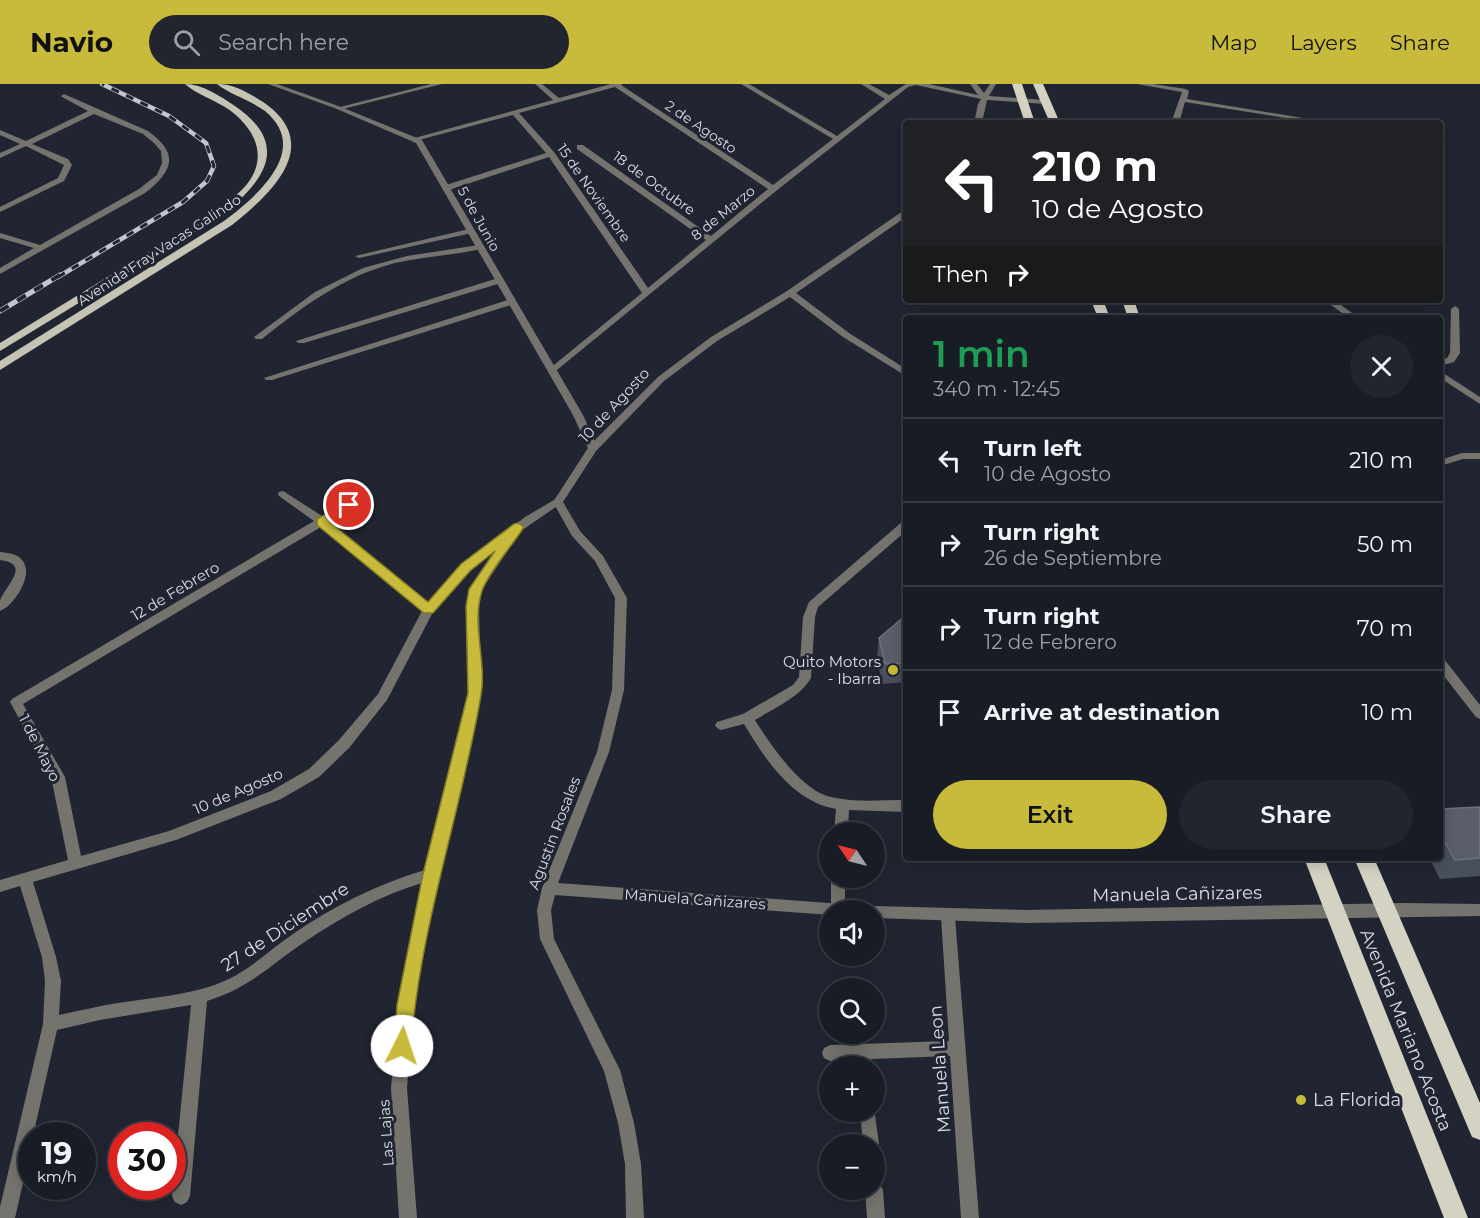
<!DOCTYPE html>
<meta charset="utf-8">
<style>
body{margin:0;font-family:Montserrat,sans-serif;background:#21252d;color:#f1f3f6;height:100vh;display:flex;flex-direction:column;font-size:22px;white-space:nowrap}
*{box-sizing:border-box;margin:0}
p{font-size:20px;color:#9fa1a7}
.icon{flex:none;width:33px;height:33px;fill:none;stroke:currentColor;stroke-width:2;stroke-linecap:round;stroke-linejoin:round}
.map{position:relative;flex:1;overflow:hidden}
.side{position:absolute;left:903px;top:231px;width:540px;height:546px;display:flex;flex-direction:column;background:#181c25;border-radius:6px;box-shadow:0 3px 15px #0003,0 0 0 2px #363a42}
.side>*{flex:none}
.guide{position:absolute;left:903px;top:36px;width:540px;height:183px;border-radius:6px;box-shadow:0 3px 15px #0003,0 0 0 2px #363a42;background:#202124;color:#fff;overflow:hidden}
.needle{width:39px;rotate:305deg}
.controls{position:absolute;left:819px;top:738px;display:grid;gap:12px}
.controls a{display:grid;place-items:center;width:66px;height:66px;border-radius:50%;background:#181c25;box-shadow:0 3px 15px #0003,0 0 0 2px #363a42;font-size:30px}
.speed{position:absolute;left:18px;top:1038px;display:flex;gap:12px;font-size:30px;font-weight:700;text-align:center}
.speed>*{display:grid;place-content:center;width:78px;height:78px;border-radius:50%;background:#181c25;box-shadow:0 3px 15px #0003,0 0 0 2px #363a42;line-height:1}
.speed small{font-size:15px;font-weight:400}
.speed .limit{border:9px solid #d22;background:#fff;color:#111}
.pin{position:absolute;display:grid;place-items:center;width:51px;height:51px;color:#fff;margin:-26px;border:3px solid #fff;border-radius:50%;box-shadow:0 2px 6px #0007}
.me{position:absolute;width:66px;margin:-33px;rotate:4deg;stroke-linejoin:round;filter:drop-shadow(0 0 4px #0008)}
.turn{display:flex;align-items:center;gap:21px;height:126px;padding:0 30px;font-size:27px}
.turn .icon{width:78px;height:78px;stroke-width:2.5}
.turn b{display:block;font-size:42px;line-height:51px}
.then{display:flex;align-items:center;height:57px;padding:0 30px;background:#0003;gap:12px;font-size:22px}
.round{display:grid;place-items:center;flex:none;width:63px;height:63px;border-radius:32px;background:#21252d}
.head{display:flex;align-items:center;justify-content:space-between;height:102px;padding:0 30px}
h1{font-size:36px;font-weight:600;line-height:45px;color:#1e9e55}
.action{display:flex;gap:12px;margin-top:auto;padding:12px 30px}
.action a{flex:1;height:69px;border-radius:36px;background:#c8bb3b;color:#111;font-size:24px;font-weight:600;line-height:69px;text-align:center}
.action a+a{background:#21252d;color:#f1f3f6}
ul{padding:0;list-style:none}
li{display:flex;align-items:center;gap:18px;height:84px;padding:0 30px;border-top:2px solid #363a42}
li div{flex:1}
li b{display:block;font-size:22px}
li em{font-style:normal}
header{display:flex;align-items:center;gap:36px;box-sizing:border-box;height:84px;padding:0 30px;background:#c8bb3b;color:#111}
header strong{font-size:28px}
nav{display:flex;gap:33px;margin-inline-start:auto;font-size:21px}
.search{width:420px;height:54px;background:#21252d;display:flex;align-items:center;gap:15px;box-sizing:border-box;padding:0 21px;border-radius:33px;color:#9fa1a7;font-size:22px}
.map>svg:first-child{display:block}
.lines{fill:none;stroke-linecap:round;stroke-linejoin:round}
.minor{fill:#74736d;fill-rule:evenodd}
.tertiary{fill:#74736d;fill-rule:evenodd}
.primary{fill:#c4c3b4;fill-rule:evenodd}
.trunk{fill:#d4d2c2;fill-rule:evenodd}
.rail-far1-casing{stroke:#c3c6cf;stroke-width:4.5}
.rail-casing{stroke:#c3c6cf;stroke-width:5}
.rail-far1{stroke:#202531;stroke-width:3;stroke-dasharray:8;stroke-linecap:butt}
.rail{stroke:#202531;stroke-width:4;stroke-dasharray:10;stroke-linecap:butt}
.wall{fill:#494f5c}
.building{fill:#595e6a;stroke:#6d727e;stroke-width:1.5}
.route{fill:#c8bb3b;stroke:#827a26;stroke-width:1.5}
.poi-dot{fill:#c8bb3b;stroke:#202531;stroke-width:2}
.labels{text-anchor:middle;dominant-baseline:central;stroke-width:6;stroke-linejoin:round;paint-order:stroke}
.far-street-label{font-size:14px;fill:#dbdee7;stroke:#202531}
.street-label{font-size:15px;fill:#dbdee7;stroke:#202531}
.poi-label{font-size:15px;fill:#dbdee7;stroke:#202531;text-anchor:end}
.near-street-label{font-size:18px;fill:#dbdee7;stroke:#202531}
.near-poi-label{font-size:18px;fill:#dbdee7;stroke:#202531;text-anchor:start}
</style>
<header>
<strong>Navio</strong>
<div class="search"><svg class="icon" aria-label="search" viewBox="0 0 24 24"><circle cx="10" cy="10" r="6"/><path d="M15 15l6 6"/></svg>Search here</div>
<nav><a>Map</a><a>Layers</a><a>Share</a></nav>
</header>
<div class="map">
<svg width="1480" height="1134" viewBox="0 0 1480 1134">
<rect width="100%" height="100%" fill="#202531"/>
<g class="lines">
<!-- minor -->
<g class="minor">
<polygon points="431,0 442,0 339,26 336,24"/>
<path d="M 535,0 L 542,0 L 559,14 L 611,0 L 622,0 L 621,1 L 773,101 L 833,55 L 741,0 L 749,0 L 837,52 L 885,15 L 861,0 L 869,0 L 889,11 L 906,0 L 929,0 L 978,11 L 970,0 L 977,0 L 984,9 L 990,0 L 996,0 L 989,12 L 1046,16 L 1049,18 L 1046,20 L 987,16 L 982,39 L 974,39 L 978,20 L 981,15 L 916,1 L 908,3 L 776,107 L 552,290 L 549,289 L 549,285 L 642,209 L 549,73 L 449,106 L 443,106 L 443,102 L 546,69 L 513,31 L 415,57 L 411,55 L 553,16 ZM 615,3 L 768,105 L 711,152 L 583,61 L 577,61 L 577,65 L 706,156 L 648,204 L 554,68 L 519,29 Z"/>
<polygon points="1137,0 1153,0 1186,5 1189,7 1187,15 1315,36 1311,38 1185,18 1179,39 1171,39 1182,8"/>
<path d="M 64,10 L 148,47 C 180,70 173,87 145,109 L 0,190 L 0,184 L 34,164 L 0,154 L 0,149 L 40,161 L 139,105 L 157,91 L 162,79 L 161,67 L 154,59 L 143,50 L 94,30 L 32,60 L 68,75 L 72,81 L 64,97 L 0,128 L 0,123 L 58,94 L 64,81 L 26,62 L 0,74 L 0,69 L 20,60 L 0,51 L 0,46 L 26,57 L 88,27 L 62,13 L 61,12 Z"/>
<polygon points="903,127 906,127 906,133 796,209 849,249 906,285 906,292 843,253 790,213 717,257 664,297 597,366 589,366 589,362 658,293 711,253 787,207"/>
<polygon points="469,145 472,145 472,149 359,174 355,172"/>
<path d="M 479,161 L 483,163 L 482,165 C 453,171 423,173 395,179 C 344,192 302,223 262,255 L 256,255 L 254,253 L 315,208 L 363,184 L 407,172 Z"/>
<polygon points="498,194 501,195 501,199 304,259 298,259 296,257"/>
<polygon points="511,215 514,216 514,220 272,296 266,296 264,294"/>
<polygon points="1324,216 1334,216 1359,234 1349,234"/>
<polygon points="1455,222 1459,225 1460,269 1454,278 1440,282 1440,276 1447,274 1450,269 1451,225"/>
<polygon points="1440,287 1480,313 1480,320 1440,294"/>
<polygon points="1462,369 1480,369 1480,375 1463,375 1440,382 1440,376"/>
<path d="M 283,407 L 322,432 L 345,419 L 353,419 L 354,421 L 353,423 L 329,438 L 427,519 L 462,481 L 525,433 L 554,416 L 558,415 L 563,418 L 521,447 L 482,505 L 479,522 L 481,609 L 438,790 L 414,921 L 407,1004 L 417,1134 L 399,1134 L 391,1004 L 398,921 L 422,799 C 381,811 342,833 306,857 C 270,881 250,904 207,917 L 190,1112 L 187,1118 L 181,1121 L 175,1118 L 172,1112 L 191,921 L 100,936 L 57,946 L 33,1052 L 32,1052 L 32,1060 L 15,1134 L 0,1134 L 0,1123 L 43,940 L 45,897 L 42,873 L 20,802 L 0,808 L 0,796 L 68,776 L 51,693 L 10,618 L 12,615 L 314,437 L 279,412 L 278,410 L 279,408 ZM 321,443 L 422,527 L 378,610 L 339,656 L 309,685 L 271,707 L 169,747 L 81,772 L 65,693 L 23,620 ZM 497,466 L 470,505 L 467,522 L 469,609 L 425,786 C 378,800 333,822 293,850 C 272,864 253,883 229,895 C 195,911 155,913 118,919 C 98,922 79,927 59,931 L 61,897 L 56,873 L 33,798 L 176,756 L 281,715 L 319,693 L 349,664 L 387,616 L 433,528 L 470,487 Z"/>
<path d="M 906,437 L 906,447 L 818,523 L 815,533 L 811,594 C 799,614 774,624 755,636 C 770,660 799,703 827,712 C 852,719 880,716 906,716 L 906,728 L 849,726 L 848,748 L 834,748 L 836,725 C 792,717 765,675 744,640 L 721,646 L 717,644 L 715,641 L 717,638 L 743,630 L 793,601 L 799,593 L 803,533 L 809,518 L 902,438 Z"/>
<path d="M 0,468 C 7,469 17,469 22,476 C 35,490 14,522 0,527 C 0,524 0,520 0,517 C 4,503 33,480 0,476 Z"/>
<polygon points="1440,574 1444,575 1480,621 1480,635 1476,633 1440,587"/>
<rect x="831" y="794" width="14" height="32"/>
<polygon points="948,827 953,828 955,833 979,1134 961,1134 950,972 871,975 872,982 856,982 856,976 830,977 824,974 822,969 824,964 830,961 949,957 941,833 943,828"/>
<polygon points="874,1024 879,1060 874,1067 874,1060 863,1060 860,1028 874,1028"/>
<polygon points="874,1098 880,1100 883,1106 885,1134 867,1134 865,1106 874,1106"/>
</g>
<!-- tertiary -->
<g class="tertiary">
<polygon points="268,0 277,0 341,23 422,56 583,331 598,364 563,418 580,447 603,472 627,514 624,606 609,668 558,799 842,820 847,822 849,826 830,826 830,831 555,811 551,826 554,855 620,986 634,1039 641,1080 644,1134 626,1134 625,1080 618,1039 604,987 540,855 537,826 542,804 597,668 612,606 615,514 595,477 572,452 553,418 588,364 573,331 416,59 337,25"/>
<polygon points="1404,819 1480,820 1480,832 1026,839 874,834 874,826 867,826 869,824 874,822 1026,826"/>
</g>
<!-- primary -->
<g class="primary">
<path d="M 185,0 C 202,0 220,12 235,22 C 296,64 259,103 215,136 L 0,267 L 0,259 L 207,132 C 222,122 240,111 250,96 C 269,67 250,39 225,23 C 212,15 196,10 185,0 Z"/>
<path d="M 217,0 C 234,0 249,9 263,18 C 325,60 271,110 232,141 L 0,286 L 0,277 L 224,137 C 256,113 312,66 265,27 C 250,16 231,11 217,0 Z"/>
</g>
<!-- trunk -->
<g class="trunk">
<polygon points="1012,0 1022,0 1035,39 1025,39"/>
<polygon points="1033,0 1043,0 1060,39 1050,39"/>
<polygon points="1091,216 1103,216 1110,234 1098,234"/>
<polygon points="1122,216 1134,216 1140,234 1128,234"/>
<polygon points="1304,774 1324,774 1468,1134 1444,1134"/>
<polygon points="1354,774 1374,774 1480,1019 1480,1056 1472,1053"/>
</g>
<defs>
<polyline id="rail-far1" points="58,193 183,118 207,97 214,82 206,59 169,32 102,0"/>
<polyline id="rail" points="0,227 60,191"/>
</defs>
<!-- rail-far1 casing -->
<use href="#rail-far1" class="rail-far1-casing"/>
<!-- rail casing -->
<use href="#rail" class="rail-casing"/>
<!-- rail-far1 -->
<use href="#rail-far1" class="rail-far1"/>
<!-- rail -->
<use href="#rail" class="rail"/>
</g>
<!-- wall -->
<g class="wall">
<polygon points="906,531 906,598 882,600 877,573 879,554"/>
<polygon points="1480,723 1480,792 1440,795 1429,774 1440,774 1440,725"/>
</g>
<!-- building -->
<g class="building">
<polygon points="906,531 906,579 885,580 879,554"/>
<polygon points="1480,723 1480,774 1455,776 1440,750 1440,725"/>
</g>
<!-- route -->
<path class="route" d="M 349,417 L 353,418 L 353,423 L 330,438 L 428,518 L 461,480 L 514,440 L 518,439 L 524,443 C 513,461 489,487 482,507 C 471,540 487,578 481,611 C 461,729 420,842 411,962 L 409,968 L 402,971 L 396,968 L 394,962 L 397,921 L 423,790 L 468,609 L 466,522 L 469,505 L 495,467 L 470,487 L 433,529 L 424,529 L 317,441 L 317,435 Z"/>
<!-- markers -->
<g class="poi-dot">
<circle cx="893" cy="586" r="6"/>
<circle cx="1301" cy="1016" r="6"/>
</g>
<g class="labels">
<!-- far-street labels -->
<g class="far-street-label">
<text transform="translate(701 43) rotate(34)">2 de Agosto</text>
<text transform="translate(654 99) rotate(36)">18 de Octubre</text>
<text transform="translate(594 109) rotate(55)">15 de Noviembre</text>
<text transform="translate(723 129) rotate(-39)">8 de Marzo</text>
<text transform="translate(479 135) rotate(61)">5 de Junio</text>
<text transform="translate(159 166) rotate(-33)">Avenida Fray Vacas Galindo</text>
</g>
<!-- street labels -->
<g class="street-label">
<text transform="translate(614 321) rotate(-47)">10 de Agosto</text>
<text transform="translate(175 507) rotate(-31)">12 de Febrero</text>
<text transform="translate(40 664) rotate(63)">1 de Mayo</text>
<text transform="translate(238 707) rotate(-23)">10 de Agosto</text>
<text transform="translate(554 749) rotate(-69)">Agustin Rosales</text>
<text transform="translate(695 815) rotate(4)">Manuela Cañizares</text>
<text transform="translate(386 1049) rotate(-94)">Las Lajas</text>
</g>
<!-- poi labels -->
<g class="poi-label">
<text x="881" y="577">Quito Motors<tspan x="881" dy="17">- Ibarra</tspan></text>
</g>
<!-- near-street labels -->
<g class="near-street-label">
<text transform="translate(1177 810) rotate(-1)">Manuela Cañizares</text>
<text transform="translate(285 843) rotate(-33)">27 de Diciembre</text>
<text transform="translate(1406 946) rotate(68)">Avenida Mariano Acosta</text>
<text transform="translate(940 985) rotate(-94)">Manuela Leon</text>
</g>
<!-- near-poi labels -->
<g class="near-poi-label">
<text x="1313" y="1016">La Florida</text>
</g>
</g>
</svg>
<div class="controls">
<a><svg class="needle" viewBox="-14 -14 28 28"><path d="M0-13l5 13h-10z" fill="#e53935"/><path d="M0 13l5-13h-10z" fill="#9fa1a7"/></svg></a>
<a><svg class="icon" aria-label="sound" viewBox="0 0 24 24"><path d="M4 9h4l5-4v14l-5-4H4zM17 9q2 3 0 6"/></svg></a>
<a><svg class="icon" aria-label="search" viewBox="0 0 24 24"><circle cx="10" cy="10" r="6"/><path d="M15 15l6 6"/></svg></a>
<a>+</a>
<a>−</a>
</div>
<div class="speed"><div>19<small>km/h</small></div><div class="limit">30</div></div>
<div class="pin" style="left:349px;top:421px;background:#d93025"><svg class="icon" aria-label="arrive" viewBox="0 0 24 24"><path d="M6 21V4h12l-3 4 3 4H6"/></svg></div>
<svg class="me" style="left:402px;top:962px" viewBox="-20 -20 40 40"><circle r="19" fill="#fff"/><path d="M0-13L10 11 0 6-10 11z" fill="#c8bb3b"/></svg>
<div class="guide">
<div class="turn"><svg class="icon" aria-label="left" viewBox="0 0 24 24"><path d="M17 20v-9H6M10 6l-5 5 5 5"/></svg><div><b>210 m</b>10 de Agosto</div></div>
<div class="then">Then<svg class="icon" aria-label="right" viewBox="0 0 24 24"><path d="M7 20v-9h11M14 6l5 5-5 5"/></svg></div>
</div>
<section class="side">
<div class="head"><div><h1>1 min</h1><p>340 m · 12:45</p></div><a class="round"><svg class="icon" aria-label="close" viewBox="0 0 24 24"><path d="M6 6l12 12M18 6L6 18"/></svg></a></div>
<ul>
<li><svg class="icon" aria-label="left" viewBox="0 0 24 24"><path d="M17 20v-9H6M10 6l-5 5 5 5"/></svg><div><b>Turn left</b><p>10 de Agosto</p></div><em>210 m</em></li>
<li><svg class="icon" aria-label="right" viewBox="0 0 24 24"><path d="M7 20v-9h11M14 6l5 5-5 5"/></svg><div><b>Turn right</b><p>26 de Septiembre</p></div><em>50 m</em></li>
<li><svg class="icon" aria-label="right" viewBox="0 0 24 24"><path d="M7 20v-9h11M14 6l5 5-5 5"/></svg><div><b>Turn right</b><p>12 de Febrero</p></div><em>70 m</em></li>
<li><svg class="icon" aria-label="arrive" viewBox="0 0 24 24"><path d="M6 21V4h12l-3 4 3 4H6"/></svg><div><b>Arrive at destination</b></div><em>10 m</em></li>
</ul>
<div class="action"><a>Exit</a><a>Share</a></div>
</section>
</div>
